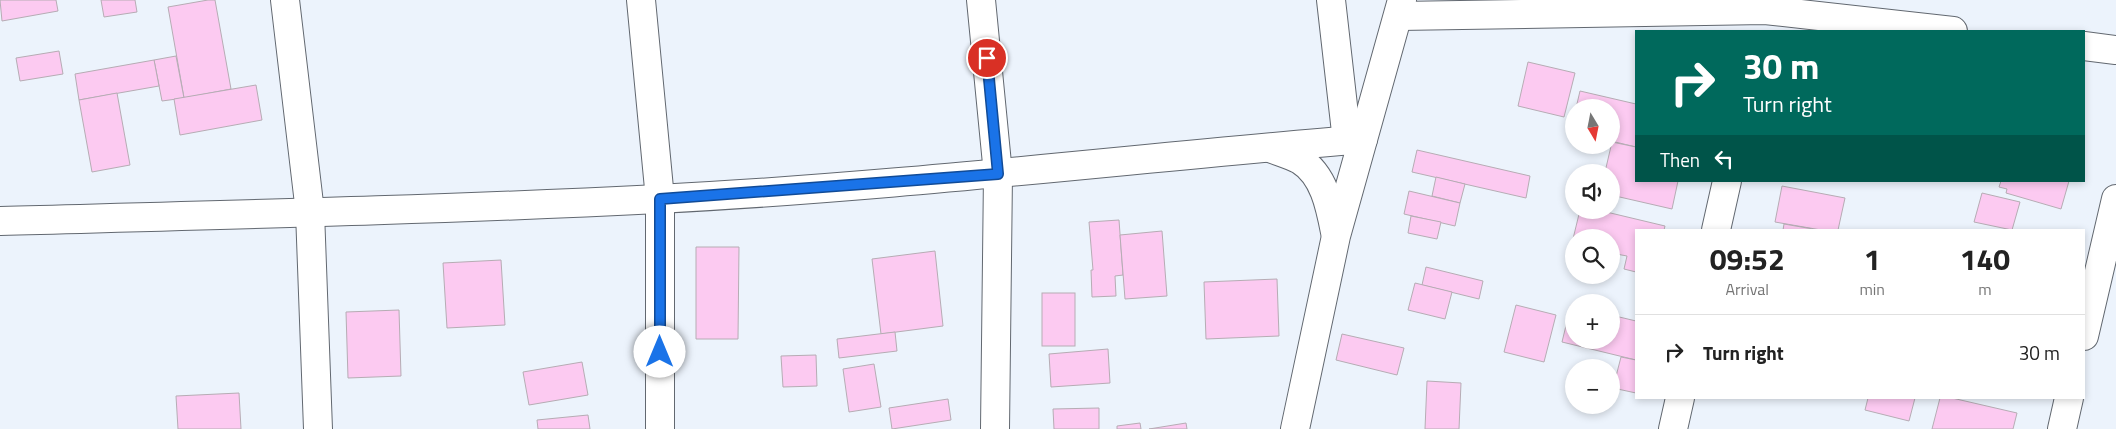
<!DOCTYPE html>
<meta charset="utf-8">
<style>
body{margin:0;font-family:"Titillium Web",sans-serif;background:#f2f2f2;color:#222;height:100vh;display:flex;flex-direction:column;font-size:19px;white-space:nowrap}
*{box-sizing:border-box;margin:0}
p{font-size:16px;color:#767676}
.icon{flex:none;width:28px;height:28px;fill:none;stroke:currentColor;stroke-width:2;stroke-linecap:round;stroke-linejoin:round}
.map{position:relative;flex:1;overflow:hidden}
.side{position:absolute;left:1635px;top:229px;width:450px;height:170px;display:flex;flex-direction:column;background:#fff;border-radius:0px;box-shadow:0 2px 8px #0003}
.side>*{flex:none}
.guide{position:absolute;left:1635px;top:30px;width:450px;height:152px;border-radius:0px;box-shadow:0 2px 8px #0003;background:#00695c;color:#fff;overflow:hidden}
.needle{width:32px;rotate:170deg}
.tools{position:absolute;left:1565px;top:99px;display:grid;gap:10px}
.tools a{display:grid;place-items:center;width:55px;height:55px;border-radius:50%;background:#fff;box-shadow:0 2px 8px #0003;font-size:25px}
.pin{position:absolute;display:grid;place-items:center;width:42px;height:42px;color:#fff;margin:-21px;border:2px solid #fff;border-radius:50%;box-shadow:0 1px 5px #0007}
.me{position:absolute;width:55px;margin:-28px;rotate:0deg;stroke-linejoin:round;filter:drop-shadow(0 0 4px #0008)}
.turn{display:flex;align-items:center;gap:18px;height:105px;padding:0 25px;font-size:22px}
.turn .icon{width:65px;height:65px;stroke-width:2.5}
.turn b{display:block;font-size:35px;line-height:42px}
.then{display:flex;align-items:center;height:48px;padding:0 25px;background:#0003;gap:10px;font-size:19px}
.eta{display:flex;justify-content:space-evenly;align-items:center;height:85px;text-align:center}
.eta b{font-size:30px;font-weight:700;line-height:35px}
ul{padding:0;list-style:none}
li{display:flex;align-items:center;gap:15px;height:75px;padding:0 25px;border-top:1px solid #e0e0e0}
li div{flex:1}
li b{display:block;font-size:19px}
li em{font-style:normal}
.map>svg:first-child{display:block}
.building{fill:#fccaf1;stroke:#b6acb4}
.lines{fill:none;stroke-linecap:round;stroke-linejoin:round}
.street-casing{stroke:#626870;stroke-width:30}
.street{stroke:#fff;stroke-width:28}
.route-casing{stroke:#114b97;stroke-width:12}
.route{stroke:#1a73e8;stroke-width:9}
</style>
<div class="map">
<svg width="2116" height="429" viewBox="0 0 2116 429">
<rect width="100%" height="100%" fill="#ecf3fc"/>
<!-- building -->
<g class="building">
<polygon points="0,0 56,0 58,11 2,21"/>
<polygon points="101,0 135,0 137,12 104,17"/>
<polygon points="208,0 215,0 231,89 184,98 168,7"/>
<polygon points="59,51 63,74 20,81 16,58"/>
<polygon points="176,56 184,98 162,101 154,60"/>
<polygon points="154,60 159,86 79,100 75,74"/>
<polygon points="1528,62 1575,73 1564,117 1518,106"/>
<polygon points="256,85 262,120 180,135 174,99"/>
<polygon points="1580,91 1636,104 1636,147 1611,141 1611,108 1576,108"/>
<polygon points="117,93 130,165 92,172 79,100"/>
<polygon points="1574,115 1574,133 1570,132"/>
<polygon points="1612,142 1636,147 1636,181 1678,181 1672,209 1611,195 1611,172 1605,172"/>
<polygon points="1417,150 1530,176 1526,198 1412,172"/>
<polygon points="1436,177 1465,184 1460,203 1432,196"/>
<polygon points="2001,181 2069,181 2061,209 2006,193 2007,189 1999,187"/>
<polygon points="1782,186 1845,198 1838,230 1821,230 1775,222"/>
<polygon points="1409,191 1460,203 1455,226 1404,214"/>
<polygon points="1982,193 2020,202 2012,230 1974,222"/>
<polygon points="1580,210 1598,210 1665,226 1664,230 1636,230 1636,272 1624,269 1627,256 1611,253 1611,238 1574,238 1574,244 1572,243"/>
<polygon points="1411,216 1441,222 1437,239 1408,233"/>
<polygon points="1119,220 1123,275 1115,276 1116,296 1092,297 1091,270 1093,270 1089,222"/>
<polygon points="1784,224 1813,229 1812,230 1783,230"/>
<polygon points="1162,231 1167,296 1125,299 1120,235"/>
<polygon points="696,247 739,247 738,339 696,339"/>
<polygon points="935,251 943,326 881,334 872,259"/>
<polygon points="501,260 505,325 447,328 443,263"/>
<polygon points="1426,267 1483,281 1479,299 1422,285"/>
<polygon points="1277,279 1279,336 1206,339 1204,282"/>
<polygon points="1415,283 1452,292 1445,319 1408,310"/>
<rect x="1042" y="293" width="33" height="53"/>
<polygon points="1516,305 1556,315 1544,362 1504,352"/>
<polygon points="1571,305 1574,305 1574,340 1611,340 1611,315 1636,321 1636,360 1562,342"/>
<polygon points="399,310 401,376 348,378 346,312"/>
<polygon points="895,332 897,351 839,358 837,339"/>
<polygon points="1342,334 1404,348 1397,375 1336,360"/>
<polygon points="1108,349 1110,383 1051,387 1049,354"/>
<polygon points="816,355 817,386 783,387 781,356"/>
<polygon points="1621,357 1636,360 1636,393 1613,388"/>
<polygon points="582,362 588,395 529,405 523,372"/>
<polygon points="874,364 881,407 849,412 843,369"/>
<polygon points="1427,381 1461,383 1459,429 1425,429"/>
<polygon points="239,393 241,429 178,429 176,396"/>
<polygon points="1868,398 1915,398 1909,421 1865,410"/>
<polygon points="1940,398 1952,398 2017,413 2013,429 1932,429"/>
<polygon points="948,399 951,420 892,429 889,408"/>
<polygon points="1099,408 1099,429 1054,429 1053,409"/>
<polygon points="588,415 590,429 538,429 537,420"/>
<polygon points="1140,423 1141,429 1117,429 1117,426"/>
<polygon points="1186,423 1187,429 1149,429"/>
</g>
<g class="lines">
<defs>
<g id="street">
<polyline points="285,0 310,212 318,429"/>
<polyline points="641,0 660,199 660,429"/>
<polyline points="981,0 998,174 995,429"/>
<polyline points="1331,0 1347,141"/>
<polyline points="1399,16 1765,10 1953,31"/>
<polyline points="2084,46 2116,50"/>
<path d="M 1270,148 C 1280,152 1291,155 1300,160 C 1324,175 1330,206 1335,232"/>
<path d="M 0,221 C 219,215 439,210 658,199 C 894,187 1128,159 1363,139"/>
<polyline points="1716,230 1727,181"/>
<polyline points="2084,336 2116,199"/>
<polyline points="1295,429 1336,236 1402,0"/>
<polyline points="1673,429 1680,398"/>
<polyline points="2062,429 2069,398"/>
</g>
</defs>
<!-- street casing -->
<use href="#street" class="street-casing"/>
<!-- street -->
<use href="#street" class="street"/>
</g>
<g class="lines">
<defs>
<polyline id="route" points="660,352 660,199 998,174 987,58"/>
</defs>
<!-- route casing -->
<use href="#route" class="route-casing"/>
<!-- route -->
<use href="#route" class="route"/>
</g>
</svg>
<div class="tools">
<a><svg class="needle" viewBox="-14 -14 28 28"><path d="M0-13l5 13h-10z" fill="#e53935"/><path d="M0 13l5-13h-10z" fill="#767676"/></svg></a>
<a><svg class="icon" aria-label="sound" viewBox="0 0 24 24"><path d="M4 9h4l5-4v14l-5-4H4zM17 9q2 3 0 6"/></svg></a>
<a><svg class="icon" aria-label="search" viewBox="0 0 24 24"><circle cx="10" cy="10" r="6"/><path d="M15 15l6 6"/></svg></a>
<a>+</a>
<a>−</a>
</div>
<div class="pin" style="left:987px;top:58px;background:#d93025"><svg class="icon" aria-label="arrive" viewBox="0 0 24 24"><path d="M6 21V4h12l-3 4 3 4H6"/></svg></div>
<svg class="me" style="left:660px;top:352px" viewBox="-20 -20 40 40"><circle r="19" fill="#fff"/><path d="M0-13L10 11 0 6-10 11z" fill="#1a73e8"/></svg>
<div class="guide">
<div class="turn"><svg class="icon" aria-label="right" viewBox="0 0 24 24"><path d="M7 20v-9h11M14 6l5 5-5 5"/></svg><div><b>30 m</b>Turn right</div></div>
<div class="then">Then<svg class="icon" aria-label="left" viewBox="0 0 24 24"><path d="M17 20v-9H6M10 6l-5 5 5 5"/></svg></div>
</div>
<section class="side">
<div class="eta">
<div><b>09:52</b><p>Arrival</p></div>
<div><b>1</b><p>min</p></div>
<div><b>140</b><p>m</p></div>
</div>
<ul>
<li><svg class="icon" aria-label="right" viewBox="0 0 24 24"><path d="M7 20v-9h11M14 6l5 5-5 5"/></svg><div><b>Turn right</b></div><em>30 m</em></li>
</ul>
</section>
</div>
